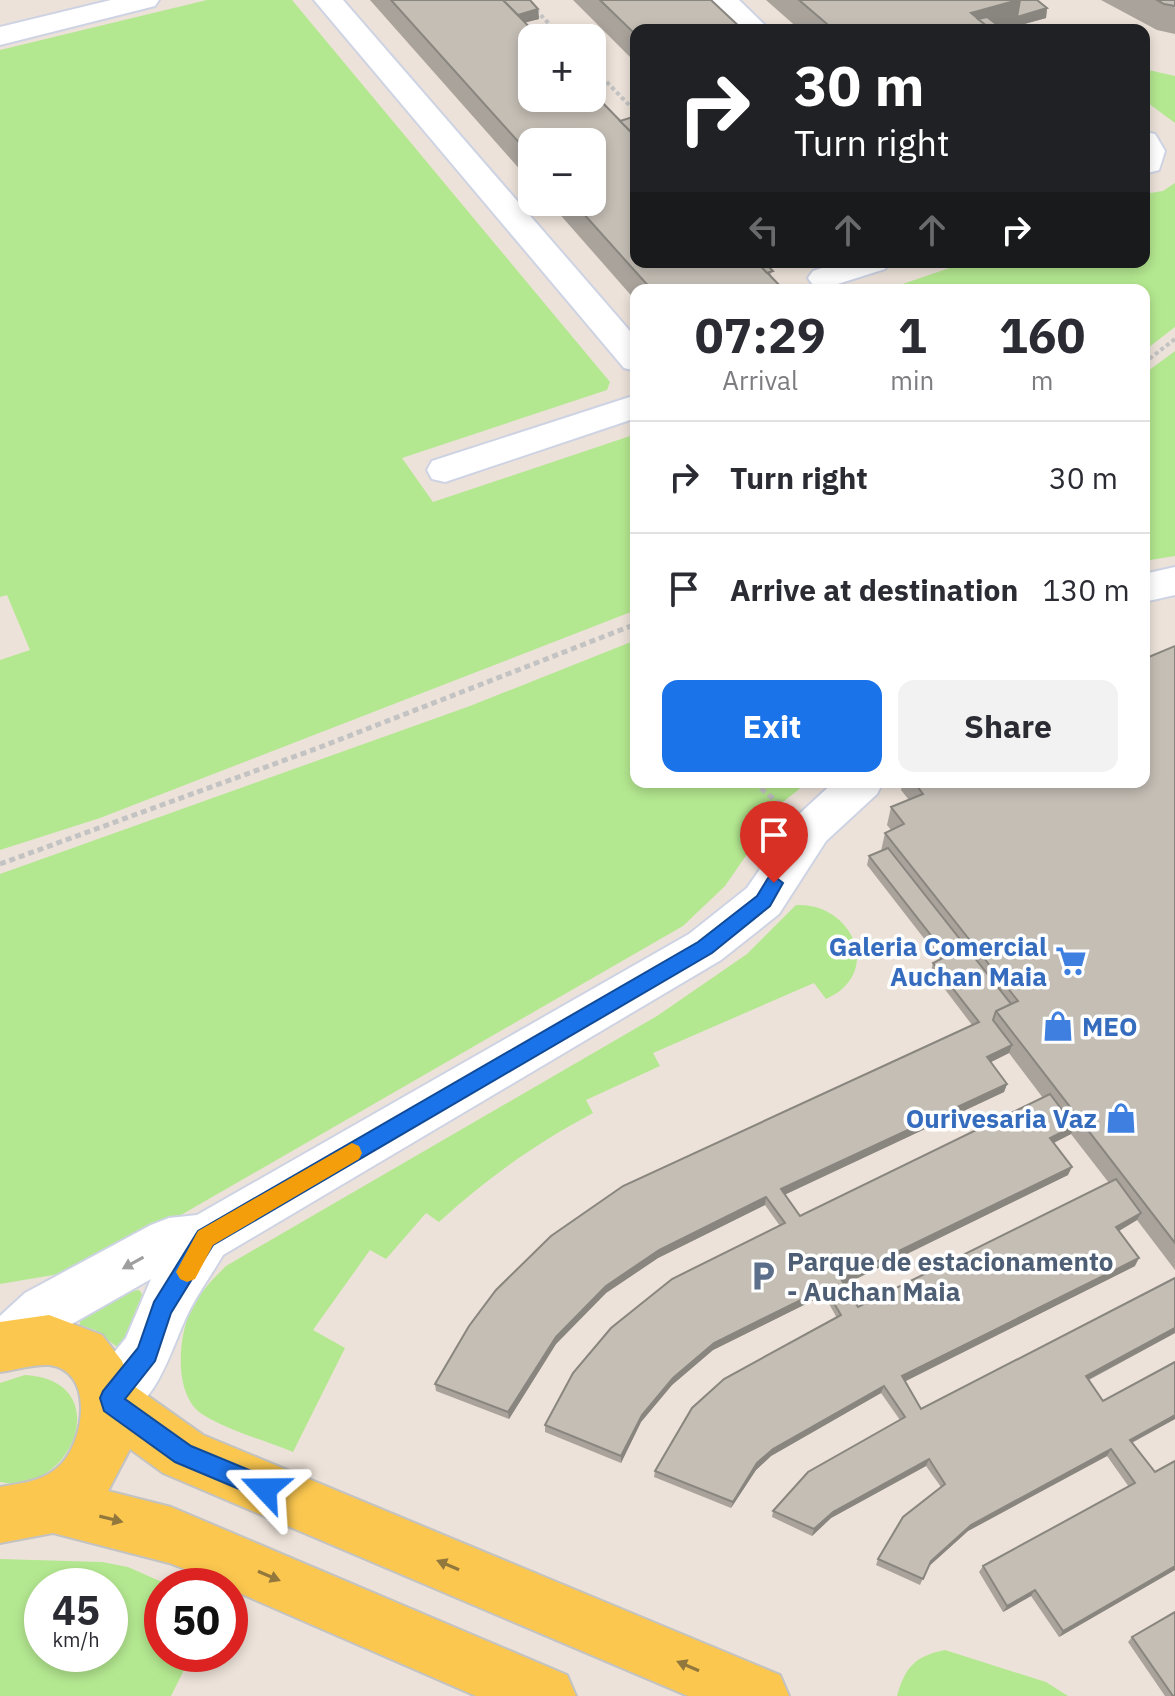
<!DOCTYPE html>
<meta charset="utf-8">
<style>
body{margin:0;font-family:"IBM Plex Sans",sans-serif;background:#f2f2f3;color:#2b2b33;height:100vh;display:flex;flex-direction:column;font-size:30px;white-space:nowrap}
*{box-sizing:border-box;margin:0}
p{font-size:26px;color:#7c7c81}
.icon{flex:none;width:44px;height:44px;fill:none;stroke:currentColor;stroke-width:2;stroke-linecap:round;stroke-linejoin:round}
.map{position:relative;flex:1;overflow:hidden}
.side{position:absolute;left:630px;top:284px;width:520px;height:504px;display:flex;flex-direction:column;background:#fff;border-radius:16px;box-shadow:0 4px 12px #0003}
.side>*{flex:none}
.hud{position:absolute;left:630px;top:24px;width:520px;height:244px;border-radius:16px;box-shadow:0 4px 12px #0003;background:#202124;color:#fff;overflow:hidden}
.fabs{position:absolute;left:518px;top:24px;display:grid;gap:16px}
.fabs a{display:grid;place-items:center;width:88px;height:88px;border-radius:16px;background:#fff;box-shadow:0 4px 12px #0003;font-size:40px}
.speed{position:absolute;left:24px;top:1568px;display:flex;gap:16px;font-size:40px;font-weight:700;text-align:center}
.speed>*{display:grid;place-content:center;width:104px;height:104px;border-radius:50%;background:#fff;box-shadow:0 4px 12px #0003;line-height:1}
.speed small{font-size:20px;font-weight:400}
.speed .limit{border:12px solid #d22;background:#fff;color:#111}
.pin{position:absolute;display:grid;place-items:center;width:68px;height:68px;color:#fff;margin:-82px -34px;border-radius:50% 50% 50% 0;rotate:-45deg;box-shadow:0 0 8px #0007}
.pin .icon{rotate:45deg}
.me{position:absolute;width:88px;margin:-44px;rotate:293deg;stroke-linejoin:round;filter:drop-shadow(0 0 6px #0008)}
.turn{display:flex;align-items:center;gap:28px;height:168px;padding:0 32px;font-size:36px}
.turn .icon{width:104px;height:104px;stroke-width:2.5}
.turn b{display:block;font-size:56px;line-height:68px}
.lanes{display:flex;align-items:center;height:76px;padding:0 32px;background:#0003;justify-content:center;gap:40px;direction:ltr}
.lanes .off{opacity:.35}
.eta{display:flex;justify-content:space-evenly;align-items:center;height:136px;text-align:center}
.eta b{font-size:48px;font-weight:700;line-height:56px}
.cta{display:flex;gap:16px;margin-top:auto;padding:16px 32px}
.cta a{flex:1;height:92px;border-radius:16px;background:#1a73e8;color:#fff;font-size:32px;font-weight:700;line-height:92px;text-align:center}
.cta a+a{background:#f2f2f3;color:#2b2b33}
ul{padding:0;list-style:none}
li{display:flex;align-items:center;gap:24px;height:112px;padding:0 32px;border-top:2px solid #e1e1e2}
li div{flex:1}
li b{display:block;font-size:30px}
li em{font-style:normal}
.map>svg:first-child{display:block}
.green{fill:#b4e890;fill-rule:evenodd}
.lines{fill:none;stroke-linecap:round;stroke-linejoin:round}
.minor-casing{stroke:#ced3e3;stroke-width:4}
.major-casing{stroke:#c3c3c3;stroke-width:4}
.path-far1{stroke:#c3c3c3;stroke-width:4;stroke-dasharray:4 3;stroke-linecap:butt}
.path{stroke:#c3c3c3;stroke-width:5;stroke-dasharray:6 4;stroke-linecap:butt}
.minor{fill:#fff;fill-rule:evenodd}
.major{fill:#fbc74f;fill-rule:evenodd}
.wall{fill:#a9a39c;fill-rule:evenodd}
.shaded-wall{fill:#89857f}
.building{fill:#c4beb5;stroke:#89857f;stroke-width:2}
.oneway{fill:#9f9f9f}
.oneway2{fill:#92783c}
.route{fill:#1a73e8;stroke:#114b97;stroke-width:2}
.slow{fill:#f59e0b}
.labels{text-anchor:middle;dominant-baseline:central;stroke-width:7;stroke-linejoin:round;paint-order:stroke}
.shop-label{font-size:26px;font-weight:bold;fill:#366cbe;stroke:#fff;text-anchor:end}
.service-label{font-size:26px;font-weight:bold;fill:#4e5e75;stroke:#fff;text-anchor:start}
</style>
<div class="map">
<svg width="1175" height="1696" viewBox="0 0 1175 1696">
<rect width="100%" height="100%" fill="#ece2d9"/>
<!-- green -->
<g class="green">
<polygon points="207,0 292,0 610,382 607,390 402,458 433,502 636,434 636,610 100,818 0,850 0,660 30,650 7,595 0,597 0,50"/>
<polygon points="1144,69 1175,76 1175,123 1144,100"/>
<polygon points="1175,183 1175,327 1144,351 1144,290 885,290 967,262 1144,262 1144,194 1163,191"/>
<polygon points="1175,351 1175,556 1144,561 1144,374"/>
<polygon points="636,640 636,782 808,782 783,802 725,886 683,926 115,1253 71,1272 0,1284 0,874 470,706"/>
<path d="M 796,905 C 853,902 884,974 826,999 L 814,983 L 653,1053 L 660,1066 L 586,1100 L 593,1113 C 535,1144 487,1178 439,1222 L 426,1213 L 386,1259 L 370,1250 L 313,1330 L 345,1348 L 293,1452 C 265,1440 228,1431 202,1414 C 172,1394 178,1331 194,1304 C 203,1289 214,1278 226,1266 L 657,1016 L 747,954 Z"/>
<polygon points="133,1291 139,1290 142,1294 127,1346 121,1350 95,1330 80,1325 79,1318"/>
<path d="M 25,1375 C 118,1380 72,1497 0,1482 L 0,1383 Z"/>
<path d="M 0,1559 L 102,1562 L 128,1567 L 171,1586 L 162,1586 L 162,1654 L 192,1654 L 171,1696 L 0,1696 ZM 42,1586 L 110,1586 L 110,1654 L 42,1654 Z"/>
<path d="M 945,1650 L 1046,1682 L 1068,1696 L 897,1696 C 905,1667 915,1656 945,1650 Z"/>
</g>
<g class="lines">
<defs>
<g id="minor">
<polygon points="111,0 159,0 155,6 0,45 0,27"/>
<polygon points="314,0 343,0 636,338 636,371 624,368"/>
<polygon points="708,0 739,0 770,30 739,30"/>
<polygon points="1144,132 1155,134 1165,151 1159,170 1144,174"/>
<polygon points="840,262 890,262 885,269 825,288 813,285 808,278 813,271"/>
<polygon points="636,395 636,418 445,482 432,479 427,470 432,461"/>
<polygon points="1175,567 1175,595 1144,602 1144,574"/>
<path d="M 834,782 L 883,782 L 877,794 L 826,841 L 779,914 L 721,960 L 223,1255 C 211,1276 195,1297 185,1320 C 167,1360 156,1406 111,1424 L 92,1417 L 84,1398 L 92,1379 L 126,1338 L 151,1279 L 63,1329 L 24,1364 L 5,1371 L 0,1369 L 0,1316 L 25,1293 L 151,1225 L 169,1218 L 197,1215 L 689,934 L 747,888 L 796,817 Z"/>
</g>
<path id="major" d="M 49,1315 L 102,1335 L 122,1361 L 131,1384 L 203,1435 L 780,1675 L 789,1696 L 688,1696 L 163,1473 L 130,1449 L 108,1491 L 171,1507 L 567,1675 L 576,1696 L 476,1696 L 230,1589 L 230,1586 L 169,1563 L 53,1533 L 0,1543 L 0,1487 C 23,1483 46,1481 62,1463 C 84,1439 95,1371 49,1365 C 34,1364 15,1370 0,1372 L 0,1322 Z"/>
</defs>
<!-- minor casing -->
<use href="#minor" class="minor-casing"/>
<!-- major casing -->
<use href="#major" class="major-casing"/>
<!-- path-far1 -->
<g class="path-far1">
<polyline points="526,0 563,38"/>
<polyline points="592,67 636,112"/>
<polyline points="1144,363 1175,339"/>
</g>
<!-- path -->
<g class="path">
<polyline points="753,782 780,804"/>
<polyline points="0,864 318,748 636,624"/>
</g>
<!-- minor -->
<use href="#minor" class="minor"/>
<!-- major -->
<use href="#major" class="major"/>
</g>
<!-- wall -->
<g class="wall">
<polygon points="370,0 530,0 538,9 539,19 525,22 636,262 768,266 772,278 784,290 636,290 636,301 549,202 592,202 532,142 532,183"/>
<polygon points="573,0 711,0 636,30 636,63"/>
<polygon points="766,0 1037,0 1047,8 1046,18 1004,30 800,30"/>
<polygon points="1101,0 1175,0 1175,34 1157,30"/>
<path d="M 1175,646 L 1175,1270 L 1137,1220 L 1119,1231 L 1135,1266 L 905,1381 L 921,1409 L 1175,1333 L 1089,1380 L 1103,1401 L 1175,1362 L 1175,1419 L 1132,1443 L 1155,1472 L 1175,1461 L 1175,1570 L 1059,1637 L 1031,1596 L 1003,1612 L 979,1572 L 983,1566 L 1129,1487 L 1107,1456 L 968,1531 L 928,1567 L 920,1585 L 876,1565 L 878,1559 L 941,1487 L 926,1466 L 831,1518 L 812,1536 L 772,1517 L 773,1511 L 900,1420 L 881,1393 L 771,1456 L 756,1470 L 731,1508 L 654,1477 L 655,1471 L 837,1318 L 824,1295 L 713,1350 L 672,1385 L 641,1422 L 621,1463 L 545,1432 L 545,1425 L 780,1226 L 765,1205 L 658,1258 L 606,1293 L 556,1344 L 509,1419 L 436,1391 L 435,1384 L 972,1025 L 931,971 L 933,963 L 940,959 L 867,865 L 869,856 L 881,851 L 885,833 L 891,830 L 887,825 L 891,807 L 909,800 L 901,790 L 903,782 L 1144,782 ZM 1009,1053 L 1043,1098 L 800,1216 L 785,1194 L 1004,1092 L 1007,1084 L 991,1062 ZM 1071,1134 L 1109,1183 L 858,1307 L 844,1285 L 1068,1175 L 1054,1143 Z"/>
<polygon points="1132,1637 1175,1696 1165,1696 1128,1642"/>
</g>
<!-- shaded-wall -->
<g class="shaded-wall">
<polygon points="1018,0 1047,8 1046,18 1002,30 980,30 971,13"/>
<polygon points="538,9 539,19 505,28 504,18"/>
<polygon points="594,56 594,75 592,75 592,57"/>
<polygon points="762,262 778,262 761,268"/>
<polygon points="1012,1045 1009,1053 985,1065 987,1057"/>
<polygon points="1007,1084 1004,1092 780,1197 781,1189"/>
<polygon points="1074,1126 1071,1134 1047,1146 1050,1138"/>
<polygon points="1072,1167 1068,1175 839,1287 841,1279"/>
<polygon points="766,1197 765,1205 658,1258 606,1293 556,1344 509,1419 508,1412 556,1337 606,1286 659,1250"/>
<polygon points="1141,1213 1137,1220 1112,1235 1116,1227"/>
<polygon points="1139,1258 1135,1266 900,1384 902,1376"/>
<polygon points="825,1288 824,1295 713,1350 672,1385 641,1422 621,1463 621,1456 642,1415 673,1378 714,1343"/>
<polygon points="1175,1328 1175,1333 1082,1383 1086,1376"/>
<polygon points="884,1386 881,1393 771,1456 756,1470 731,1508 733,1502 757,1463 773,1449"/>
<polygon points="1175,1415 1175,1419 1125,1446 1130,1440"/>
<polygon points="1111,1449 1107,1456 968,1531 928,1567 931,1561 971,1525"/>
<polygon points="929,1459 926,1466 831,1518 812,1536 814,1529 833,1512"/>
<polygon points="1175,1566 1175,1570 1059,1637 1063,1631"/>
<polygon points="1035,1590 1031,1596 1003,1612 1007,1606"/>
</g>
<!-- building -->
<g class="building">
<polygon points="391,0 503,0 540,38 532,38 532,98 592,98 592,92 636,137 636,262 757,262 784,290 652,290 573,202 592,202 592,142 532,142 532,157"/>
<polygon points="503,0 530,0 538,9 518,15"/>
<polygon points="600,0 711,0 743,30 636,30 636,35"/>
<polygon points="799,0 1018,0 971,13 992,30 834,30"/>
<polygon points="1020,0 1037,0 1047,8 1017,17"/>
<polygon points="1157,0 1175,0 1175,6 1164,4"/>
<polygon points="987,17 1004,30 992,30 978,19"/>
<polygon points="636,116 636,137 620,121"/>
<polygon points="757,262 764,262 773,271 767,273"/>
<polygon points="1175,646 1175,1243 996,1011 1018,1001 885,833 904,824 891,807 923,794 914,782 1144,782 1144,659"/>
<polygon points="888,848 1011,1004 996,1011 993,1020 1012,1045 987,1057 1007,1084 781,1189 800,1216 1050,1094 1074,1126 1050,1138 1072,1167 841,1279 858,1307 1116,1179 1141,1213 1116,1227 1139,1258 902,1376 921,1409 1175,1278 1175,1328 1086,1376 1103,1401 1175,1362 1175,1415 1130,1440 1155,1472 1175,1461 1175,1566 1063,1631 1035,1590 1007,1606 983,1566 1135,1483 1111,1449 971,1525 931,1561 923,1579 878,1559 903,1517 945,1484 929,1459 833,1512 814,1529 773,1511 808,1472 905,1417 884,1386 773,1449 757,1463 733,1502 655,1471 692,1408 724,1379 841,1315 825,1288 714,1343 673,1378 642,1415 621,1456 545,1425 573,1373 611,1328 672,1279 785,1223 766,1197 659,1250 606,1286 556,1337 508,1412 435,1384 469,1326 496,1290 551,1236 623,1186 979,1022 933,963 947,956 869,856"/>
<polygon points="1175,1612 1175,1696 1173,1696 1132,1637"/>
</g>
<!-- one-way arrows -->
<defs><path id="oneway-solid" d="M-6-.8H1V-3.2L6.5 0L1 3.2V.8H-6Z" transform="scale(2)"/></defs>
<use class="oneway" href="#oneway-solid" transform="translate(133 1263) rotate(151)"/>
<g class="oneway2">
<use href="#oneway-solid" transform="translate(111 1519) rotate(14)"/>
<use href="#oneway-solid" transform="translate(448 1565) rotate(-157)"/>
<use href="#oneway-solid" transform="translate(269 1576) rotate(23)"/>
<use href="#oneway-solid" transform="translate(688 1666) rotate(-157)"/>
</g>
<!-- route -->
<polygon class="route" points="774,876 783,883 770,906 712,953 213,1245 171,1313 155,1361 125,1399 191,1446 273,1480 277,1489 273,1497 265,1500 175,1462 104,1411 100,1398 103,1391 138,1348 154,1302 198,1231 698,942 757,896 768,878"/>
<!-- slow -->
<polygon class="slow" points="352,1143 359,1146 362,1153 359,1159 213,1245 195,1279 187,1282 180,1279 176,1272 198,1231"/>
<!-- icons -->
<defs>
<symbol id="supermarket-bare" viewBox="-9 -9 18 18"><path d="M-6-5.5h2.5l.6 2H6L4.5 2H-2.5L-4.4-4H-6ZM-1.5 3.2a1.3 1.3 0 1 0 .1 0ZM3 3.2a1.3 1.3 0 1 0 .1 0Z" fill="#3f7fe0" stroke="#fff" stroke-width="2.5" paint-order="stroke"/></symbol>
<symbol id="shop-bare" viewBox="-9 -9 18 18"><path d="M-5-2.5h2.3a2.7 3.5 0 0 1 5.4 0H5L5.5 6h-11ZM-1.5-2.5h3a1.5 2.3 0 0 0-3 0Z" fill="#3f7fe0" stroke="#fff" stroke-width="2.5" paint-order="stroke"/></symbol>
<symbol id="parking-bare" viewBox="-9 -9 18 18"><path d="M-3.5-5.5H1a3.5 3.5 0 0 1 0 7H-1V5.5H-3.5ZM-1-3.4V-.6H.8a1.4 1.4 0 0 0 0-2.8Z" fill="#5c6f8a" stroke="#fff" stroke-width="2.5" paint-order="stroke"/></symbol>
</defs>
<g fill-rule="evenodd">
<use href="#supermarket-bare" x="1049" y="939" width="44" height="44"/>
<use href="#shop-bare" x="1036" y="1004" width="44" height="44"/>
<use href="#shop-bare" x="1099" y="1096" width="44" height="44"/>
<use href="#parking-bare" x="741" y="1254" width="44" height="44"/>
</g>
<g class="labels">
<!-- shop labels -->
<g class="shop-label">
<text x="1047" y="946">Galeria Comercial<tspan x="1047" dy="30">Auchan Maia</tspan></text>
<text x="1082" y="1026" text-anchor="start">MEO</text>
<text x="1097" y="1118">Ourivesaria Vaz</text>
</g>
<!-- service labels -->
<g class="service-label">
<text x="787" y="1261">Parque de estacionamento<tspan x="787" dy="30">- Auchan Maia</tspan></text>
</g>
</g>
</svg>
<div class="fabs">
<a>+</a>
<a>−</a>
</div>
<div class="speed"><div>45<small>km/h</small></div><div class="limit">50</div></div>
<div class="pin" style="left:774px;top:883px;background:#d93025"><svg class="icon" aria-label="arrive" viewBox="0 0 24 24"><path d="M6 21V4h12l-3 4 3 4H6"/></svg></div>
<svg class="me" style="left:265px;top:1489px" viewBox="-20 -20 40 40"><path d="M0-17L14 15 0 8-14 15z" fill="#1a73e8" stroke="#fff" stroke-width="4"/></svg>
<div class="hud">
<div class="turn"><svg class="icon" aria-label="right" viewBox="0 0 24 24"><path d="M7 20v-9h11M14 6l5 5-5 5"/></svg><div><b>30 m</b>Turn right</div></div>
<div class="lanes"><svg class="icon off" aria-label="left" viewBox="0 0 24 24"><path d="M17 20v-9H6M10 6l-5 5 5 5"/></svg><svg class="icon off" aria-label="ahead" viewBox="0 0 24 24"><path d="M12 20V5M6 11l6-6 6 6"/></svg><svg class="icon off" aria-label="ahead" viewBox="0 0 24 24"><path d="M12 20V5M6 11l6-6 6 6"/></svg><svg class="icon" aria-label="right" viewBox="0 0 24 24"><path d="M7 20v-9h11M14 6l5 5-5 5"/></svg></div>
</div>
<section class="side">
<div class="eta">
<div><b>07:29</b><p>Arrival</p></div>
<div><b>1</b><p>min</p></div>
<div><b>160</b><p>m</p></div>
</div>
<ul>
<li><svg class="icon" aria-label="right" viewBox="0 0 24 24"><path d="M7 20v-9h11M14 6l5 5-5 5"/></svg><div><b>Turn right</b></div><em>30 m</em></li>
<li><svg class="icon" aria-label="arrive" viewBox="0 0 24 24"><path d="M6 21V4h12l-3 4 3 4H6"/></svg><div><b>Arrive at destination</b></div><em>130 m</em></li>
</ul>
<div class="cta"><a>Exit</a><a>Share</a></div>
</section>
</div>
